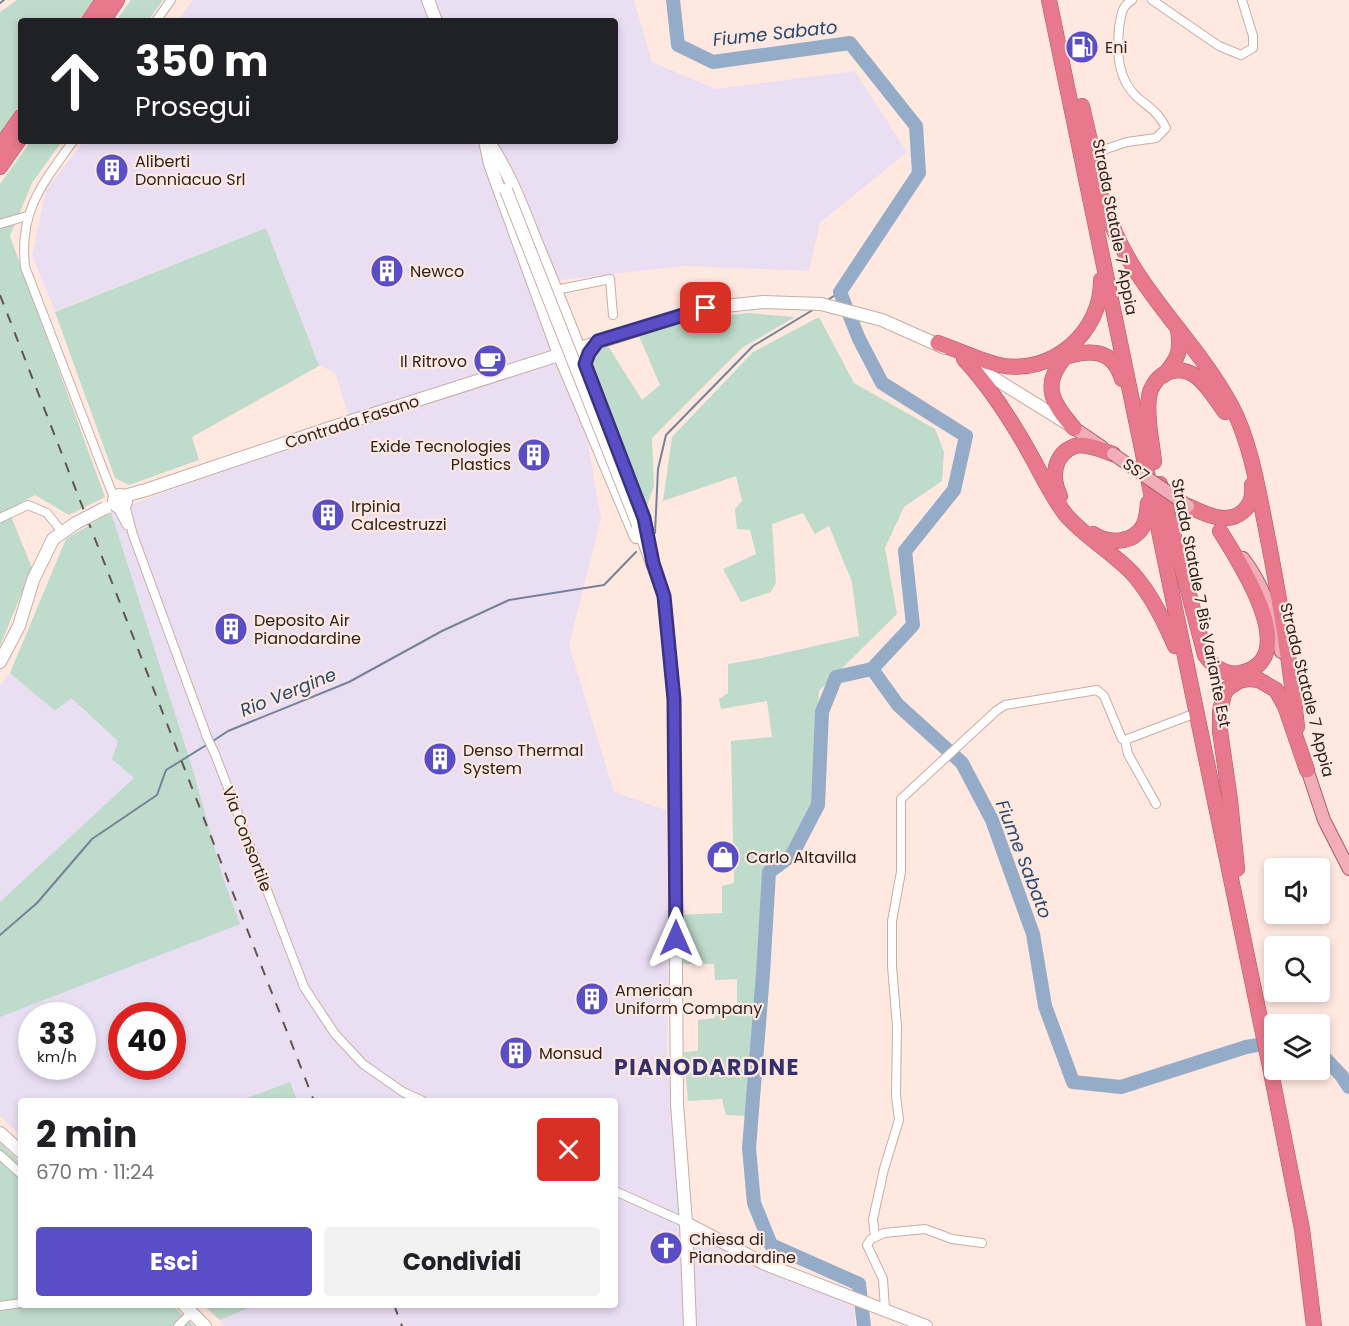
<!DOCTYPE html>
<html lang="it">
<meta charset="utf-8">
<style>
body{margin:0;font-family:Poppins,sans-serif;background:#f2f2f2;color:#202124;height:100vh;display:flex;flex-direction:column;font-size:22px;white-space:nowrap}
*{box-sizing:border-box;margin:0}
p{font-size:20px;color:#757577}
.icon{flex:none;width:33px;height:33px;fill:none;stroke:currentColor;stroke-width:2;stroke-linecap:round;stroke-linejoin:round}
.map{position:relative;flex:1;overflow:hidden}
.panel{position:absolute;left:18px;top:1098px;width:600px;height:210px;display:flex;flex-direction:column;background:#fff;border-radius:6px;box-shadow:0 3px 9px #0003}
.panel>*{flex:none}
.guide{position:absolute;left:18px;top:18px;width:600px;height:126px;border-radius:6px;box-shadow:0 3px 9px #0003;background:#202124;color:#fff;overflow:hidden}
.buttons{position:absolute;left:1264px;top:858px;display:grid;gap:12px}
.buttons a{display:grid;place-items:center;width:66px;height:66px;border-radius:6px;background:#fff;box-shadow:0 3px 9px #0003;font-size:30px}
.speed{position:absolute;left:18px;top:1002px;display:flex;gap:12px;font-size:30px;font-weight:700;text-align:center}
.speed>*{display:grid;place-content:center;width:78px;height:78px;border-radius:50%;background:#fff;box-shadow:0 3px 9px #0003;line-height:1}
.speed small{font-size:15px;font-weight:400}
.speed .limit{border:9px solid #d22;background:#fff;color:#111}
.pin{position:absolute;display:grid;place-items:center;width:51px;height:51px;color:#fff;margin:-26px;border-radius:12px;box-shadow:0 3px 9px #0006}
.me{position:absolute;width:66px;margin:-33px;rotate:0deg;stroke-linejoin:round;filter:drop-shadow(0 0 4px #0008)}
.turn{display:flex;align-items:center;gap:21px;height:126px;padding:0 18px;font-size:27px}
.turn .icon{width:78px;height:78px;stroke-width:2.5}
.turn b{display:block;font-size:42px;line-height:51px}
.round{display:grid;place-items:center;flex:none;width:63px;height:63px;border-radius:6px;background:#f2f2f2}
.summary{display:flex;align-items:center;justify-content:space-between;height:102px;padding:0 18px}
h1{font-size:36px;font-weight:700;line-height:45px}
.action{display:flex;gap:12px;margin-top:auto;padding:12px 18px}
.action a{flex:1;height:69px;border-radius:6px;background:#5a4ec6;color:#fff;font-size:24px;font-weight:700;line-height:69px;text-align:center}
.action a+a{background:#f2f2f2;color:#202124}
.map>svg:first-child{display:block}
.industrial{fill:#eadef3;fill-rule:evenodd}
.green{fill:#bedbcb}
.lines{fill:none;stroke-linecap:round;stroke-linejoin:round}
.stream{stroke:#768396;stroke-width:2}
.river{stroke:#95acc9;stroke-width:14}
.street-casing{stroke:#c8ada4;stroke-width:10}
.secondary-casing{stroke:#c8ada4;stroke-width:14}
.primary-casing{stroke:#a75a65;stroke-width:14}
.highway-casing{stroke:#a75a65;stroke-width:16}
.street{stroke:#fff;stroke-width:8}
.secondary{stroke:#fff;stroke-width:12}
.primary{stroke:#f1aeb9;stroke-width:12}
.highway{stroke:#e8788b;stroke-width:15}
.rail{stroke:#625550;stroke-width:2;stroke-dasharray:10 10;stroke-linecap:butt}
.secondary-bridge-casing{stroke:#c8ada4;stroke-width:14;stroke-linecap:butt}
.primary-bridge-casing{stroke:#a75a65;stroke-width:14;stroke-linecap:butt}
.secondary-bridge{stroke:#fff;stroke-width:12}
.primary-bridge{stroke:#f1aeb9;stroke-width:12}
.route-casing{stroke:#3a3381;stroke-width:15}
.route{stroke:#5a4ec6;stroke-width:10}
.labels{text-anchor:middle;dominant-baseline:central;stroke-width:4.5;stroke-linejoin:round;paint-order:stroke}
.poi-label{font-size:16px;fill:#2d231f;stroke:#ffe8e0;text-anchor:start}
.street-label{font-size:16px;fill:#2d231f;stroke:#ffe8e0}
.water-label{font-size:18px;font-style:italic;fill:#264971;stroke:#ffe8e0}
.district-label{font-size:22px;font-weight:bold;letter-spacing:1.5px;fill:#33306b;stroke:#ffe8e0}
</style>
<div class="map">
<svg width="1349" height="1326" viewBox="0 0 1349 1326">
<rect width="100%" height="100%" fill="#ffe8e0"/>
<!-- industrial -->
<path class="industrial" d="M 193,0 L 634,0 L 652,62 L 716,89 L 855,71 L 907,152 L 820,223 L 809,271 L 684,266 L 561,280 L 601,519 L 569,645 L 614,792 L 666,810 L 669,958 L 667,1064 L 690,1228 L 854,1307 L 855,1326 L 224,1326 L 220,1320 L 255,1305 L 615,1305 L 615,1101 L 297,1101 L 289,1083 L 239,1101 L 21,1101 L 21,1136 L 0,1116 L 0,685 L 10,673 L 55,711 L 70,698 L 118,741 L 187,751 L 111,512 L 351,424 L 335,372 L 319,366 L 266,228 L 55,311 L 32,255 L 46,190 L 84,141 L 615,141 L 615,21 L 177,21 ZM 32,1016 L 82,1016 L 82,1066 L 32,1066 ZM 122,1016 L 172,1016 L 172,1066 L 122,1066 Z"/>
<!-- green -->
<g class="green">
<polygon points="17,0 93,0 79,21 21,21 21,103 0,133 0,12"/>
<polygon points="131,0 163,0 148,21 116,21"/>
<polygon points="31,141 62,141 32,183 10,236 105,497 69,515 35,495 0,514 0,184"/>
<polygon points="266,228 319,366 192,437 199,460 129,485 115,478 55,312"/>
<polygon points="749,313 795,317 742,348 652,438 654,486 646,508 591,366 596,350 608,346 642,400 660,385 639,336 688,320"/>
<polygon points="819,317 854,383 935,429 944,452 942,481 904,507 885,548 897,614 819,691 814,804 792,848 766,869 746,1116 726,1115 722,1099 688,1101 684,1052 698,1051 698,1020 715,1018 715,1004 737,1004 737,979 715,980 714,964 683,964 682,915 722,913 722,886 734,883 731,741 772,737 767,701 721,709 719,699 728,693 728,664 762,658 859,636 852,582 829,526 815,534 803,513 772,524 776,583 771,592 741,602 723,569 756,554 750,530 737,529 735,509 742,501 736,476 663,501 672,437 753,352"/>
<polygon points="111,512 192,767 223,878 240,924 0,1017 0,902 134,778 112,759 118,741 71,698 55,711 10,673 66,539"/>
<polygon points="11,516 32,568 0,646 0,522"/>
<polygon points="290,1082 297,1101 239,1101"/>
<polygon points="0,1143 21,1163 21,1305 172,1305 194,1326 0,1326"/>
<polygon points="203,1305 255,1305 220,1320"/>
</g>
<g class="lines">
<!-- stream -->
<g class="stream">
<polyline points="0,3 4,0"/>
<polyline points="826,301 840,292"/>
<polyline points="655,533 658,469 666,435 753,346 816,308"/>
<polyline points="213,741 228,731 349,682 442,631 509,600 604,585 636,552"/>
<polyline points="0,935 37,903 92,839 157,795 166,770 208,744"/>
</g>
<!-- river -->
<g class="river">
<polyline points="673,0 678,45 713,62 850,43 916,126 919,173 840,292 859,339 882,383 966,436 954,490 905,551 913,625 872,669 898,705 962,763 992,820 1033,934 1045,1006 1073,1082 1121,1087 1246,1047 1275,1042"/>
<polyline points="1320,1053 1341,1075 1349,1087"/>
<polyline points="864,1326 859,1284 771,1245 754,1203 749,1148 763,974 769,872 792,855 818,805 822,712 836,677 872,669"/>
</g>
<defs>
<g id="street">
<polyline points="1152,0 1219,46 1241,55 1253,48 1253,36 1242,0"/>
<polyline points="156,21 171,0"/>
<path d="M 73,141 C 42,185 19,210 25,267 L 114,498"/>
<path d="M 1094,158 L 1106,149 L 1127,142 L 1156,138 L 1166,128 C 1160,114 1150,108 1138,98 C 1117,79 1117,54 1119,28 C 1121,17 1121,6 1132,0"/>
<polyline points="0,224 27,216"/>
<polyline points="556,290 610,279 613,315"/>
<polyline points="125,505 133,535 207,737 206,735 215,754 304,987 335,1034 363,1064 403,1092 423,1101"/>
<polyline points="117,507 127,525"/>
<polyline points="0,518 28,505 47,513 62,532"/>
<polyline points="1125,740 1128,754 1156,804"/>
<polyline points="0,1155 21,1174"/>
<polyline points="615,1191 686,1223"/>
<polyline points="875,1237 873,1219 884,1169 899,1120 896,1096 897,1027 892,966 892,921 901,872 901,799 996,711 1005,705 1097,690 1104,696 1122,739 1125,740 1196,713"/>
<polyline points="0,1306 21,1303"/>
<polyline points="885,1309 883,1279 867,1245 871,1239 884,1233 925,1229 952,1239 982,1243"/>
<polyline points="178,1326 192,1312"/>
</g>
<g id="secondary">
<polyline points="428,0 436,21"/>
<polyline points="485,141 490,164 559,354 636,537"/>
<path d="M 488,141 C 513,177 527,221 544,261 C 579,346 611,432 644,518 L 648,533"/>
<polyline points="973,365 1068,424"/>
<circle cx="120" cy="501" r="6"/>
<polyline points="124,496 146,490 333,427 706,308 763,302 821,304 882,320 945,348"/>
<polyline points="638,525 664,596 674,699 677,1104 686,1223 690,1326"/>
<polyline points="0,662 19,626 33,580 53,539 76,523"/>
<polyline points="0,1133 21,1152"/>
<polyline points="686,1223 765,1264 926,1326"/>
<polyline points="184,1305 205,1326"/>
</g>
<g id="primary">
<polyline points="1074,428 1102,447"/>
<path d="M 1243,558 C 1265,586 1274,618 1281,652"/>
<polyline points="1305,763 1324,820 1349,869"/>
</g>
<g id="highway">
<polyline points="1049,0 1270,1067 1302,1229 1314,1326"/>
<polyline points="89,21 103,0"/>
<polyline points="103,21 117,0"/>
<polyline points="1082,106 1096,167"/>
<polyline points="0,147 21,117"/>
<polyline points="1094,158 1105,220"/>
<polyline points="0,167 21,137"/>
<path d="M 1106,208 C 1129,285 1195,337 1232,407 C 1251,444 1258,489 1266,529 C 1279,595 1290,660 1297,727"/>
<path d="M 938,343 C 958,350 979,360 999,365 C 1052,376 1102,332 1101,280"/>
<path d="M 964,359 C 990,387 1010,418 1029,452 C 1041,473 1051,496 1066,515 C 1086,538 1114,553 1134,575 C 1152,596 1164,621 1175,646"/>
<path d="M 1164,375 C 1179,358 1181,351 1178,329"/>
<path d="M 1074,428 C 1052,403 1041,385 1065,357 C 1091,349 1113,349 1122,379"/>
<path d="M 1154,462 C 1152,441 1146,418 1149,397 C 1150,388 1157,378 1164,374 C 1194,359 1210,392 1225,412"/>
<path d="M 1160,484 L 1205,655 C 1213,666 1224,676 1240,673 C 1305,660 1238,560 1220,531"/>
<path d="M 1060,496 C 1051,478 1053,454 1075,446 C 1086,443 1102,450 1113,454"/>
<path d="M 1188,506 C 1197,510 1206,515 1216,517 C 1238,522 1255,507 1252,485"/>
<path d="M 1093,534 C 1108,544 1133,544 1143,526 C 1147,519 1147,511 1148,503"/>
<polyline points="1237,869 1230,800 1220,731 1220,711 1224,694 1228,688 1239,681 1249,679 1259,680 1276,690 1285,706 1307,770"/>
</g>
</defs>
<!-- street casing -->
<use href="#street" class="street-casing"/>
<!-- secondary casing -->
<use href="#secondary" class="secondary-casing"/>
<!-- primary casing -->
<use href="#primary" class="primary-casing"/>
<!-- highway casing -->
<use href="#highway" class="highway-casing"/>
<!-- street -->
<use href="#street" class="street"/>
<!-- secondary -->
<use href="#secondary" class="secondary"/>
<!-- primary -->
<use href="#primary" class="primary"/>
<!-- highway -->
<use href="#highway" class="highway"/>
<!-- rail -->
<g class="rail">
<polyline points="0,295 314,1101"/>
<polyline points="394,1305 402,1326"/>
</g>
<defs>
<g id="secondary-bridge">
<polyline points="506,190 638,525"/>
<polyline points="76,523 105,508"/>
</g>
<polyline id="primary-bridge" points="1113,454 1188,506"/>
</defs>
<!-- secondary-bridge casing -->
<use href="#secondary-bridge" class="secondary-bridge-casing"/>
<!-- primary-bridge casing -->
<use href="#primary-bridge" class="primary-bridge-casing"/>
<!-- secondary-bridge -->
<use href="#secondary-bridge" class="secondary-bridge"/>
<!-- primary-bridge -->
<use href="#primary-bridge" class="primary-bridge"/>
</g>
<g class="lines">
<defs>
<polyline id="route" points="676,938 674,699 664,596 653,563 644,518 585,364 589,353 598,341 706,308"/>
</defs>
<!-- route casing -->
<use href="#route" class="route-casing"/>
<!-- route -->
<use href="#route" class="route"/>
</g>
<!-- icons -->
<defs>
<symbol id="fuel-disc" viewBox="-11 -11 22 22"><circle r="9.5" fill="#5a4ec6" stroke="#ffe8e0"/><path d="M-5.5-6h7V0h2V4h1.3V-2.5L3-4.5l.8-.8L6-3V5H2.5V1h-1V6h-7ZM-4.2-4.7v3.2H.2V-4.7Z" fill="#fff"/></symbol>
<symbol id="building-disc" viewBox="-11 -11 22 22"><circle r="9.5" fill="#5a4ec6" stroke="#ffe8e0"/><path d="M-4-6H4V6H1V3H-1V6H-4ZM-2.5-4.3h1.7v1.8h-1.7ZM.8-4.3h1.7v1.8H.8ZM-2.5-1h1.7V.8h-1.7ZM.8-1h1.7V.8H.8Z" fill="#fff"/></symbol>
<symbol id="cafe-disc" viewBox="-11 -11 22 22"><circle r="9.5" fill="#5a4ec6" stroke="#ffe8e0"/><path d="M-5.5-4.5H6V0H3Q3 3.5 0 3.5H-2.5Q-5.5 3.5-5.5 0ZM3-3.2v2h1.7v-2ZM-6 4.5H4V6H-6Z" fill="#fff"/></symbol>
<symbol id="shop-disc" viewBox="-11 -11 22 22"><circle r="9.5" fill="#5a4ec6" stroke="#ffe8e0"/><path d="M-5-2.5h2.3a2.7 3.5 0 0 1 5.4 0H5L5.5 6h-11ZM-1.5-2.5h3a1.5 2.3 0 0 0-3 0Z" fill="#fff"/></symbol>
<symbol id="church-disc" viewBox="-11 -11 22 22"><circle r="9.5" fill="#5a4ec6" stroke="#ffe8e0"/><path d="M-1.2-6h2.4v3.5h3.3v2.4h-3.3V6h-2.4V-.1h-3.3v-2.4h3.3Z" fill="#fff"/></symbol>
</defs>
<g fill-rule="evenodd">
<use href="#fuel-disc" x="1063" y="28" width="38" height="38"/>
<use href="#building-disc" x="93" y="151" width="38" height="38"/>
<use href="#building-disc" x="368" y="252" width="38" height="38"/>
<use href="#cafe-disc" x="471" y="342" width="38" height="38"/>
<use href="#building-disc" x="515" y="436" width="38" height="38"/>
<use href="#building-disc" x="309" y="496" width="38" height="38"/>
<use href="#building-disc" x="212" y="610" width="38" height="38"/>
<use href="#building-disc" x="421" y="740" width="38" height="38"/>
<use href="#shop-disc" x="704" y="838" width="38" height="38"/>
<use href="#building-disc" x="573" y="980" width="38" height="38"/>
<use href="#building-disc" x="497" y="1034" width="38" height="38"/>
<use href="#church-disc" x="647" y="1229" width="38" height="38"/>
</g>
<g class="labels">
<!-- poi labels -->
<g class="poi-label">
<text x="1105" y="47">Eni</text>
<text x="135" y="161">Aliberti<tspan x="135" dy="18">Donniacuo Srl</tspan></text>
<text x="410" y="271">Newco</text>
<text x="467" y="361" text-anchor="end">Il Ritrovo</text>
<text x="511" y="446" text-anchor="end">Exide Tecnologies<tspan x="511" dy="18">Plastics</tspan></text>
<text x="351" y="506">Irpinia<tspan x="351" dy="18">Calcestruzzi</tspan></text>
<text x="254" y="620">Deposito Air<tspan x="254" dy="18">Pianodardine</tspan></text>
<text x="463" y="750">Denso Thermal<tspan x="463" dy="18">System</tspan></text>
<text x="746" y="857">Carlo Altavilla</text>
<text x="615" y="990">American<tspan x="615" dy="18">Uniform Company</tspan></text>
<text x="539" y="1053">Monsud</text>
<text x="689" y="1239">Chiesa di<tspan x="689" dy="18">Pianodardine</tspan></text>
</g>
<!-- street labels -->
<g class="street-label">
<text transform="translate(1115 227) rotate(79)">Strada Statale 7 Appia</text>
<text transform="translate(352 422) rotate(-18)">Contrada Fasano</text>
<text transform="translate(1136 470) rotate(35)">SS7</text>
<text transform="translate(1201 603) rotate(79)">Strada Statale 7 Bis Variante Est</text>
<text transform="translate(1307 690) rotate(76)">Strada Statale 7 Appia</text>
<text transform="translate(247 839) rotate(69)">Via Consortile</text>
</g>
<!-- water labels -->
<g class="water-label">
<text transform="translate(775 33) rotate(-6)">Fiume Sabato</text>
<text transform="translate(288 692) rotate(-22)">Rio Vergine</text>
<text transform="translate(1024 859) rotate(69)">Fiume Sabato</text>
</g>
<!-- district labels -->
<g class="district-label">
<text x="707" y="1067">PIANODARDINE</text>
</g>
</g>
</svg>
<div class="buttons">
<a><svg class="icon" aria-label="sound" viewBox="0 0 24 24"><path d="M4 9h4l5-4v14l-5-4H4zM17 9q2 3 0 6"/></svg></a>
<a><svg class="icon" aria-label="search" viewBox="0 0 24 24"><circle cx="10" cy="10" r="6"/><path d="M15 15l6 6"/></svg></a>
<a><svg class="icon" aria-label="layers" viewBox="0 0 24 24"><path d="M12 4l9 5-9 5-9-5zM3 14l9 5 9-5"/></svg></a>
</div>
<div class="speed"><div>33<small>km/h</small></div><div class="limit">40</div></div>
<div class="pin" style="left:706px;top:308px;background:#d93025"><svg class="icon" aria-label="arrive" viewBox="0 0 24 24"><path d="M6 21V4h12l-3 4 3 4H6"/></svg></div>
<svg class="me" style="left:676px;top:938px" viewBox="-20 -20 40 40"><path d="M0-17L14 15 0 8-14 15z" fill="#5a4ec6" stroke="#fff" stroke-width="4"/></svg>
<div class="guide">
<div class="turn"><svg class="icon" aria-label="ahead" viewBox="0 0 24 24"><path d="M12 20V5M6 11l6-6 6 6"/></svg><div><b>350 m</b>Prosegui</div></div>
</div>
<section class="panel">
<div class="summary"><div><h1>2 min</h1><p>670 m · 11:24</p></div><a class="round" style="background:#d93025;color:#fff"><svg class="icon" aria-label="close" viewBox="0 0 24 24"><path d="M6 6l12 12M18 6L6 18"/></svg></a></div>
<div class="action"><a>Esci</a><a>Condividi</a></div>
</section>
</div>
